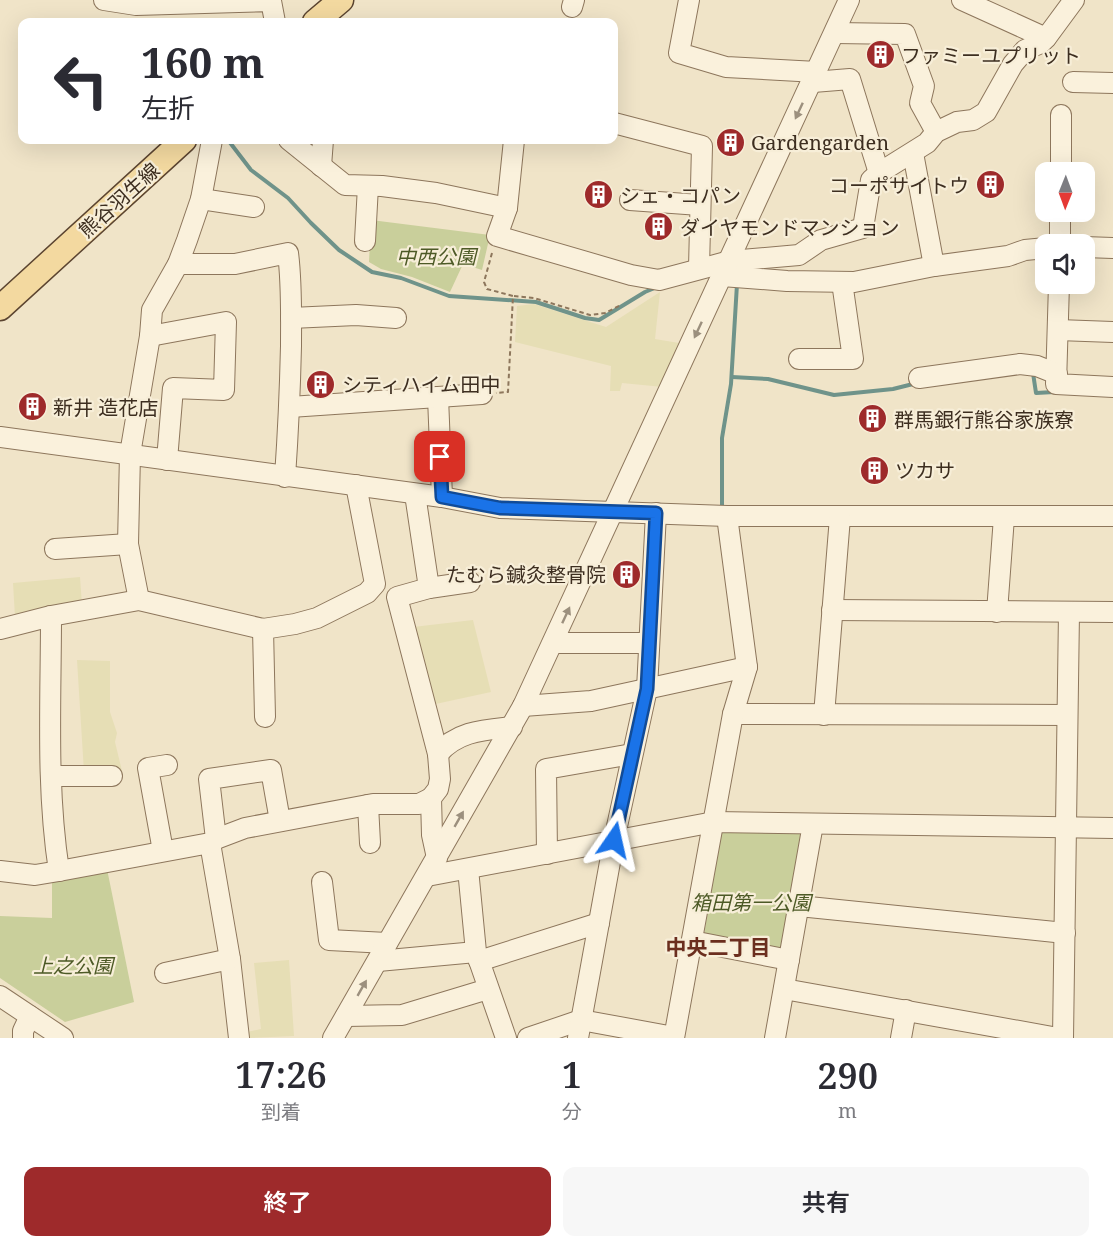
<!DOCTYPE html>
<html lang="ja">
<meta charset="utf-8">
<style>
body{margin:0;font-family:"Noto Serif","Noto Sans JP",serif;background:#f7f7f7;color:#2b2b33;height:100vh;display:flex;flex-direction:column;font-size:22px;white-space:nowrap}
*{box-sizing:border-box;margin:0}
p{font-size:20px;color:#7c7c81}
.icon{flex:none;width:33px;height:33px;fill:none;stroke:currentColor;stroke-width:2;stroke-linecap:round;stroke-linejoin:round}
.map{position:relative;height:1038px;overflow:hidden}
.details{display:flex;flex-direction:column;background:#fff;flex:1}
.details>*{flex:none}
.guide{position:absolute;left:18px;top:18px;width:600px;height:126px;border-radius:12px;box-shadow:0 6px 24px #0002;background:#fff;color:#2b2b33;overflow:hidden}
.needle{width:39px;rotate:181deg}
.tools{position:absolute;left:1035px;top:162px;display:grid;gap:12px}
.tools a{display:grid;place-items:center;width:60px;height:60px;border-radius:12px;background:#fff;box-shadow:0 6px 24px #0002;font-size:30px}
.pin{position:absolute;display:grid;place-items:center;width:51px;height:51px;color:#fff;margin:-26px;border-radius:12px;box-shadow:0 3px 9px #0006}
.me{position:absolute;width:66px;margin:-33px;rotate:11deg;stroke-linejoin:round;filter:drop-shadow(0 0 4px #0008)}
.turn{display:flex;align-items:center;gap:21px;height:126px;padding:0 24px;font-size:27px}
.turn .icon{width:78px;height:78px;stroke-width:2.5}
.turn b{display:block;font-size:42px;line-height:51px}
.eta{display:flex;justify-content:space-evenly;align-items:center;height:102px;text-align:center}
.eta b{font-size:36px;font-weight:600;line-height:42px}
.primary-button{display:flex;gap:12px;margin-top:auto;padding:12px 24px}
.primary-button a{flex:1;height:69px;border-radius:12px;background:#9e2a2b;color:#fff;font-size:24px;font-weight:600;line-height:69px;text-align:center}
.primary-button a+a{background:#f7f7f7;color:#2b2b33}
.map>svg:first-child{display:block}
.farmland{fill:#e6deb5}
.green{fill:#c9cf9b}
.lines{fill:none;stroke-linecap:round;stroke-linejoin:round}
.stream{stroke:#6f938a;stroke-width:4}
.minor-casing{stroke:#8d765c;stroke-width:22}
.major-casing{stroke:#5b4430;stroke-width:27}
.path{stroke:#8d765c;stroke-width:2;stroke-dasharray:4.5 3;stroke-linecap:butt}
.minor{stroke:#faf1dc;stroke-width:20}
.major{stroke:#f3d9a0;stroke-width:24}
.oneway{fill:#9c907e}
.route-casing{stroke:#114b97;stroke-width:15}
.route{stroke:#1a73e8;stroke-width:10}
.labels{text-anchor:middle;dominant-baseline:central;stroke-width:4.5;stroke-linejoin:round;paint-order:stroke}
.poi-label{font-size:20px;fill:#3d2e20;stroke:#f7eed8;text-anchor:start}
.street-label{font-size:20px;fill:#3d2e20;stroke:#f7eed8}
.park-label{font-size:20px;font-style:italic;fill:#4d5a26;stroke:#f7eed8}
.neighbourhood-label{font-size:21px;font-weight:bold;fill:#6b2e1e;stroke:#f7eed8}
</style>
<div class="map">
<svg width="1113" height="1038" viewBox="0 0 1113 1038">
<rect width="100%" height="100%" fill="#f0e4c8"/>
<!-- farmland -->
<g class="farmland">
<polygon points="660,292 655,339 685,344 663,387 622,383 620,391 610,391 611,366 515,342 517,306 534,304 606,327"/>
<polygon points="80,577 82,605 15,617 13,583"/>
<polygon points="473,620 491,692 431,705 413,627"/>
<polygon points="77,660 110,661 110,712 117,733 115,742 122,771 84,772"/>
<polygon points="289,960 294,1036 249,1038 247,1032 261,1029 254,963"/>
</g>
<!-- green -->
<g class="green">
<polygon points="371,220 490,235 482,270 463,264 450,292 412,277 381,269 369,262"/>
<polygon points="722,831 803,833 785,954 703,939"/>
<polygon points="107,869 134,1002 65,1022 0,978 0,916 52,918 52,878"/>
</g>
<g class="lines">
<!-- stream -->
<g class="stream">
<polyline points="228,140 251,170 288,198 311,223 339,250 372,272 401,278 449,296 536,302 585,318 599,320 645,292 657,287"/>
<polyline points="1033,373 1036,393 1054,392"/>
<polyline points="732,377 768,379 834,395 893,389 917,383"/>
<polyline points="722,508 722,438 731,384 737,284"/>
</g>
<defs>
<g id="minor">
<polyline points="104,0 136,5 271,1 275,22"/>
<polyline points="689,0 679,53 726,67 817,72"/>
<polyline points="962,0 1046,38"/>
<polyline points="572,7 574,0"/>
<polyline points="835,33 905,34 924,86 920,103 936,132"/>
<polyline points="813,82 850,79 879,173"/>
<polyline points="1073,82 1113,83"/>
<polyline points="614,123 702,146 699,268"/>
<polyline points="289,140 345,185 382,186 436,193 507,208"/>
<polyline points="514,140 507,208 497,236 631,275 659,280 730,261 799,255 821,240 863,228 871,180 879,173 927,143 936,132 957,122 973,120 986,112 1013,64 1025,50 1041,43 1046,38 1074,0"/>
<polyline points="913,153 934,266"/>
<polyline points="321,166 323,140"/>
<polyline points="1061,172 1061,115"/>
<polyline points="201,199 254,207"/>
<polyline points="630,200 700,205"/>
<polyline points="365,241 368,186"/>
<polyline points="1060,244 1060,212"/>
<polyline points="1084,247 1113,248"/>
<path d="M 178,264 L 235,264 L 288,253 C 292,284 291,315 291,346 C 290,390 288,434 285,477"/>
<polyline points="722,276 787,281 854,282 934,266 1008,256 1025,250 1046,248"/>
<polyline points="1059,284 1056,384 1113,387"/>
<polyline points="291,318 356,315 396,318"/>
<polyline points="1058,330 1113,332"/>
<polyline points="150,336 226,322 224,390 173,388 167,460"/>
<polyline points="799,359 853,359 842,282"/>
<polyline points="919,378 1020,364 1037,366 1057,374"/>
<polyline points="438,397 442,497"/>
<polyline points="290,407 482,394"/>
<polyline points="0,437 442,497 500,508 727,516 1113,516"/>
<polyline points="415,494 429,588 397,597 438,754 440,779 438,789 431,798 432,835 437,858"/>
<polyline points="55,549 128,544"/>
<polyline points="429,588 470,582"/>
<polyline points="139,600 128,544 130,454 150,336 152,310 178,264 187,240 201,199 212,140"/>
<polyline points="832,610 1113,612"/>
<polyline points="997,612 1004,517"/>
<path d="M 51,616 C 51,701 46,787 59,871"/>
<polyline points="0,629 51,616 139,600 263,629 295,624 317,618 367,593 375,584 356,485"/>
<polyline points="263,629 265,717"/>
<polyline points="553,643 649,643"/>
<polyline points="523,706 591,701 747,667"/>
<polyline points="733,714 1067,715"/>
<polyline points="824,715 840,517"/>
<path d="M 438,754 C 457,731 484,730 512,727"/>
<polyline points="51,776 112,776"/>
<polyline points="368,805 370,843"/>
<polyline points="216,839 209,779 271,770 280,821"/>
<polyline points="210,843 230,959 239,1038"/>
<polyline points="163,851 148,768 167,765"/>
<polyline points="547,854 546,769 632,754"/>
<polyline points="468,869 476,952 506,1038"/>
<polyline points="0,871 35,875 59,871 210,843 216,839 245,828 373,804 419,804 431,798"/>
<polyline points="427,876 714,822 1113,828"/>
<polyline points="322,882 329,940 387,943"/>
<polyline points="799,906 1065,933"/>
<polyline points="692,941 789,960"/>
<polyline points="378,961 476,952"/>
<polyline points="479,961 599,923"/>
<polyline points="165,973 230,959"/>
<polyline points="784,989 1058,1038"/>
<polyline points="0,996 63,1038"/>
<polyline points="346,1016 402,1015 488,989"/>
<polyline points="23,1038 23,1031 30,1016"/>
<polyline points="333,1038 523,706 849,0"/>
<polyline points="528,1038 581,1020 674,1037"/>
<polyline points="578,1038 614,840 647,689 656,513"/>
<polyline points="674,1038 733,714 747,667 727,516"/>
<polyline points="775,1038 813,824"/>
<polyline points="901,1038 906,1010"/>
<polyline points="1063,1038 1069,612"/>
</g>
<g id="major">
<polyline points="315,22 341,0"/>
<polyline points="0,308 184,140"/>
</g>
</defs>
<!-- minor casing -->
<use href="#minor" class="minor-casing"/>
<!-- major casing -->
<use href="#major" class="major-casing"/>
<!-- path -->
<g class="path">
<polyline points="492,253 484,282 487,289 513,296 508,392 496,393"/>
<polyline points="514,296 534,298 590,315 605,313 621,305"/>
</g>
<!-- minor -->
<use href="#minor" class="minor"/>
<!-- major -->
<use href="#major" class="major"/>
</g>
<!-- one-way arrows -->
<defs><path id="oneway-solid" d="M-6-.8H1V-3.2L6.5 0L1 3.2V.8H-6Z" transform="scale(1.5)"/></defs>
<g class="oneway">
<use href="#oneway-solid" transform="translate(799 111) rotate(115)"/>
<use href="#oneway-solid" transform="translate(698 330) rotate(115)"/>
<use href="#oneway-solid" transform="translate(566 615) rotate(-65)"/>
<use href="#oneway-solid" transform="translate(459 819) rotate(-60)"/>
<use href="#oneway-solid" transform="translate(362 988) rotate(-60)"/>
</g>
<g class="lines">
<defs>
<polyline id="route" points="440,457 442,497 500,508 656,513 647,689 614,840"/>
</defs>
<!-- route casing -->
<use href="#route" class="route-casing"/>
<!-- route -->
<use href="#route" class="route"/>
</g>
<!-- icons -->
<defs>
<symbol id="building-disc" viewBox="-11 -11 22 22"><circle r="9.5" fill="#9e2a2b" stroke="#f7eed8"/><path d="M-4-6H4V6H1V3H-1V6H-4ZM-2.5-4.3h1.7v1.8h-1.7ZM.8-4.3h1.7v1.8H.8ZM-2.5-1h1.7V.8h-1.7ZM.8-1h1.7V.8H.8Z" fill="#fff"/></symbol>
</defs>
<g fill-rule="evenodd">
<use href="#building-disc" x="864" y="38" width="33" height="33"/>
<use href="#building-disc" x="714" y="126" width="33" height="33"/>
<use href="#building-disc" x="974" y="168" width="33" height="33"/>
<use href="#building-disc" x="582" y="178" width="33" height="33"/>
<use href="#building-disc" x="642" y="210" width="33" height="33"/>
<use href="#building-disc" x="304" y="368" width="33" height="33"/>
<use href="#building-disc" x="16" y="390" width="33" height="33"/>
<use href="#building-disc" x="856" y="402" width="33" height="33"/>
<use href="#building-disc" x="858" y="454" width="33" height="33"/>
<use href="#building-disc" x="610" y="558" width="33" height="33"/>
</g>
<g class="labels">
<!-- poi labels -->
<g class="poi-label">
<text x="901" y="55">ファミーユプリット</text>
<text x="751" y="142">Gardengarden</text>
<text x="969" y="185" text-anchor="end">コーポサイトウ</text>
<text x="620" y="195">シェ・コパン</text>
<text x="680" y="227">ダイヤモンドマンション</text>
<text x="342" y="384">シティハイム田中</text>
<text x="53" y="407">新井 造花店</text>
<text x="894" y="419">群馬銀行熊谷家族寮</text>
<text x="895" y="470">ツカサ</text>
<text x="606" y="574" text-anchor="end">たむら鍼灸整骨院</text>
</g>
<!-- street labels -->
<g class="street-label">
<text transform="translate(119 200) rotate(-42)">熊谷羽生線</text>
</g>
<!-- park labels -->
<g class="park-label">
<text x="436" y="256">中西公園</text>
<text x="751" y="902">箱田第一公園</text>
<text x="73" y="965">上之公園</text>
</g>
<!-- neighbourhood labels -->
<g class="neighbourhood-label">
<text x="718" y="947">中央二丁目</text>
</g>
</g>
</svg>
<div class="tools">
<a><svg class="needle" viewBox="-14 -14 28 28"><path d="M0-13l5 13h-10z" fill="#e53935"/><path d="M0 13l5-13h-10z" fill="#7c7c81"/></svg></a>
<a><svg class="icon" aria-label="sound" viewBox="0 0 24 24"><path d="M4 9h4l5-4v14l-5-4H4zM17 9q2 3 0 6"/></svg></a>
</div>
<div class="pin" style="left:440px;top:457px;background:#d93025"><svg class="icon" aria-label="arrive" viewBox="0 0 24 24"><path d="M6 21V4h12l-3 4 3 4H6"/></svg></div>
<svg class="me" style="left:614px;top:840px" viewBox="-20 -20 40 40"><path d="M0-17L14 15 0 8-14 15z" fill="#1a73e8" stroke="#fff" stroke-width="4"/></svg>
<div class="guide">
<div class="turn"><svg class="icon" aria-label="left" viewBox="0 0 24 24"><path d="M17 20v-9H6M10 6l-5 5 5 5"/></svg><div><b>160 m</b>左折</div></div>
</div>
</div>
<section class="details">
<div class="eta">
<div><b>17:26</b><p>到着</p></div>
<div><b>1</b><p>分</p></div>
<div><b>290</b><p>m</p></div>
</div>
<div class="primary-button"><a>終了</a><a>共有</a></div>
</section>
